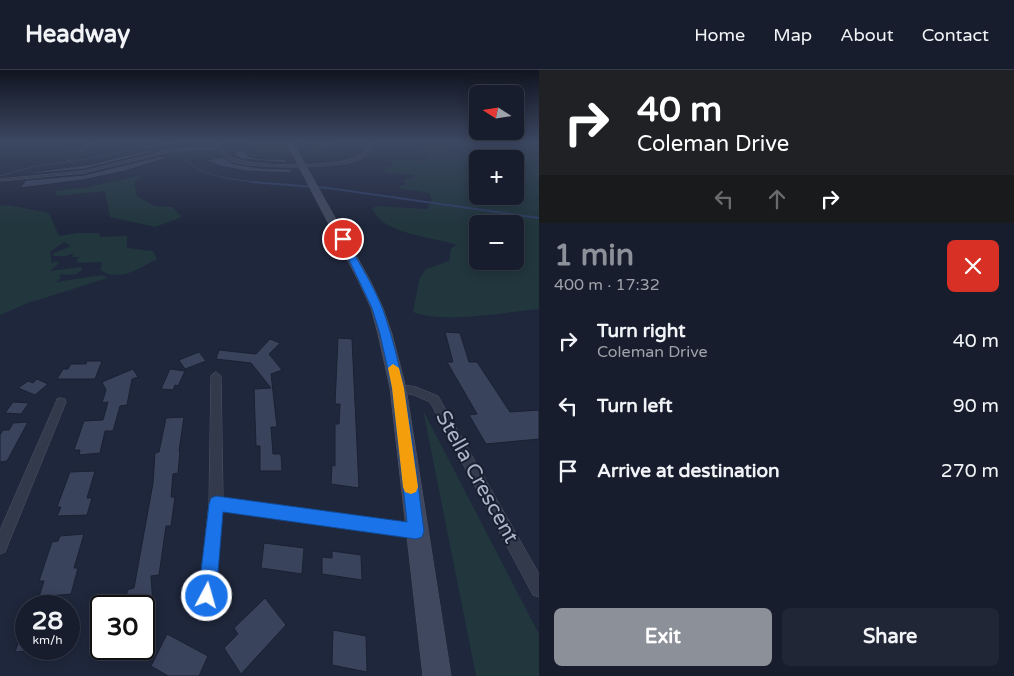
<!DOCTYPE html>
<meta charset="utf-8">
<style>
body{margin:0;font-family:"Varela Round",sans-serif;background:#202635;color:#f1f3f6;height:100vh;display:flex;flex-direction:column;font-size:19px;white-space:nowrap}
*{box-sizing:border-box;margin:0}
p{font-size:16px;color:#9ea2aa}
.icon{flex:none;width:28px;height:28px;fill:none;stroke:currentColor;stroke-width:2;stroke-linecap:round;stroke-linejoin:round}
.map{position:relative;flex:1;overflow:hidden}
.details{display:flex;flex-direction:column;background:#171d2d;width:475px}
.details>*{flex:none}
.guide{background:#202124;color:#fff;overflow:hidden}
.needle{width:32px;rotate:282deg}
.buttons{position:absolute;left:469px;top:15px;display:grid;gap:10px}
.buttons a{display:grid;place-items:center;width:55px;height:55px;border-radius:8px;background:#171d2d;box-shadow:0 2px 12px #0003,0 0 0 1px #363b49;font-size:25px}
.speed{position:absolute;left:15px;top:525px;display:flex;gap:10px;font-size:25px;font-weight:700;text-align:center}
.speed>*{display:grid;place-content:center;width:65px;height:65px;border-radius:50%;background:#171d2d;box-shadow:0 2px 12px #0003,0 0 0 1px #363b49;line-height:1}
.speed small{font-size:12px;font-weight:400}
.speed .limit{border:2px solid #111;border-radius:8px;background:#fff;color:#111}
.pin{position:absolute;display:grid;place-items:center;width:42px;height:42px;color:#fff;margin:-21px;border:2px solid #fff;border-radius:50%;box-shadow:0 1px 5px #0007}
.me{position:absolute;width:55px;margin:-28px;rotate:6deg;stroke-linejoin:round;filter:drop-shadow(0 0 4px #0008)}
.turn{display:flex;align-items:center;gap:18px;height:105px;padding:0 15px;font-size:22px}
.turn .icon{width:65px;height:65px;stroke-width:2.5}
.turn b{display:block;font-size:35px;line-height:42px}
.lanes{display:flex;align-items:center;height:48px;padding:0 15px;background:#0003;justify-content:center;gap:25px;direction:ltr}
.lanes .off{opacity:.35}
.round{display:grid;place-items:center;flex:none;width:52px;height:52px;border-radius:8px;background:#202635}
.summary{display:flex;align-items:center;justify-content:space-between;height:85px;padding:0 15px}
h1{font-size:30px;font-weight:700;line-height:38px;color:#8c9099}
.cta{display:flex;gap:10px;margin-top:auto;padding:10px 15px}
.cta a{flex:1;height:58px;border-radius:8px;background:#8c9099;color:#fff;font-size:20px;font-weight:700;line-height:58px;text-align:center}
.cta a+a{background:#202635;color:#f1f3f6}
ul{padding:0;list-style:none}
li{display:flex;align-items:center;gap:15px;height:65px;padding:0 15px}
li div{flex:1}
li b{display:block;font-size:19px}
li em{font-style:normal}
header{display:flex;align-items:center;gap:30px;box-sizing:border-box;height:70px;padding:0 25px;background:#171d2d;border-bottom:1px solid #363b49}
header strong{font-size:24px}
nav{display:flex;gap:28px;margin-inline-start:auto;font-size:18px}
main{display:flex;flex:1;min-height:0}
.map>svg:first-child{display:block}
.green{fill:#21363d;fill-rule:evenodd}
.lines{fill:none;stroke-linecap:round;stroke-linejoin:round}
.stream-far1{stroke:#2f3d63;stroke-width:1}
.stream{stroke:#2f3d63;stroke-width:2}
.building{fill:#3a435c;stroke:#1a2132}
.street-casing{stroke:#4e5466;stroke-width:1}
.secondary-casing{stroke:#4e5466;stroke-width:1}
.path{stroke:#3f535a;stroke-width:1;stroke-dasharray:2 2;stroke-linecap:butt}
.street{fill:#333a4c;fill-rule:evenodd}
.secondary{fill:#40485f;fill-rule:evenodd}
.route{fill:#1a73e8;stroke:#114b97}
.slow{fill:#f59e0b}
.labels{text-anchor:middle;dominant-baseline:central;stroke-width:4;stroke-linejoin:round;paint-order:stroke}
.near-street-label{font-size:21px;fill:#aeb4c8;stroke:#181f30}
</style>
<header>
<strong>Headway</strong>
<nav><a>Home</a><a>Map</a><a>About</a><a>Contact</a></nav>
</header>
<main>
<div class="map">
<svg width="539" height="606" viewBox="0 0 539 606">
<rect width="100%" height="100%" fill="#1f273c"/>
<!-- green -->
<g class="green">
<polygon points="246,71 286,71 294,85 259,82"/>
<path d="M 302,71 L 336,71 C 328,81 321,81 308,82 Z"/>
<path d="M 474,71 L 539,71 L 539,239 C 507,242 441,254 413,242 L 419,210 L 426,199 L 449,191 L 451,178 L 457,175 C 433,167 381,164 372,138 L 378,136 L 427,139 L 432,130 L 429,123 L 397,118 L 406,114 L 404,110 L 413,108 L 414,105 L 386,103 L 383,98 L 392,96 L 391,90 L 422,91 L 431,85 L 406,76 L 448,79 L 449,82 L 458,83 L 463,80 L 463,75 ZM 478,89 L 515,89 L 515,126 L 478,126 ZM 478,154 L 515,154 L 515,191 L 478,191 Z"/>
<polygon points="143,105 134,112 137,126 155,136 172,137 182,147 155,157 110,147 105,121 56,126 56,121 88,117"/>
<path d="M 9,135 L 49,143 L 59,166 L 77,163 L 99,163 L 100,167 L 127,166 L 127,178 L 153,181 L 157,189 C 139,198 120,213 100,200 L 102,192 L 77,193 L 77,189 L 80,187 L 72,187 L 74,183 L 66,186 L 54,186 L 52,184 L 71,176 L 64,172 L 50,182 L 52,193 L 56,191 L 59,193 L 50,201 L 81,197 L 82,200 C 76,206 71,205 62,204 L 59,206 L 61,208 L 56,212 L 102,205 L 108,208 L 28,233 L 0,245 L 0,136 Z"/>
<polygon points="423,340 539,564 539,606 476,606"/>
</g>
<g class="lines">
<!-- stream-far1 -->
<g class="stream-far1">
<polyline points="169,71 177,79"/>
<path d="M 178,81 C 192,107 237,110 264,113"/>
<polyline points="0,106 32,97 87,89 170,72"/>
</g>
<!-- stream -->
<polyline class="stream" points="252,112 328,118 539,148"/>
</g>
<!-- building -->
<g class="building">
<polygon points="148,80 153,82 84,99 31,104 33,102 92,94"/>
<polygon points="234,81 242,81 250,87 260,89 285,89 287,93 242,89 232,85 235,85"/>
<polygon points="162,86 166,88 125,101 83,110 20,118 26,110 84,105"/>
<polygon points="223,87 234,94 260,98 290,99 292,103 245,101 220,96 206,90"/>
<polygon points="445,262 460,263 469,292 477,292 510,342 539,340 539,369 486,374 469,345 477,344 447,292 453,292"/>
<polygon points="338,268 352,269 359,418 331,414 332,395 335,396 335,354 339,354 340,334 335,334"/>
<polygon points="270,269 280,273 269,284 282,300 271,304 277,357 271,357 273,384 281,384 282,401 260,401 260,376 256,376 254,319 271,318 251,293 216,289 219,280 256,284"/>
<polygon points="199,282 206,291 185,299 179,290"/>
<polygon points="87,291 102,291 95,309 57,309 63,299 68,299 71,294 86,294"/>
<polygon points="133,299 138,307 132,309 127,335 120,336 113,361 105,361 100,383 79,385 80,380 74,380 84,351 103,350 108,332 102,333 106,320 102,312"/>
<polygon points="170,299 185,301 178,316 175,315 173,320 161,319"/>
<polygon points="37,309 48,314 35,325 18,318 28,311 33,313"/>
<polygon points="13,332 29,333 21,344 5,343"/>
<polygon points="184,347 179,381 180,381 178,403 173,404 171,427 175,427 171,456 166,456 159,505 151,506 154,549 144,553 144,536 127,536 127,520 134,518 153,413 155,383 159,382 166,348"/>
<polygon points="28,352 7,391 0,392 0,365 3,360 9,360 13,353"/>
<polygon points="95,401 87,428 92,428 87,445 57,446 61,437 57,437 70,402"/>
<polygon points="84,464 74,498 78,498 71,524 39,527 44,511 39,511 52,472 58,471 60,466"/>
<polygon points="264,473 304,478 302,504 261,498"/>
<polygon points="332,481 361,485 362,510 322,504 322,487 332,488"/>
<polygon points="265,528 286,555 241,604 224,578 238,564 234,558"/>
<polygon points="25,553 26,553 26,581 15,582"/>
<polygon points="333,560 366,566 367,602 332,595"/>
<polygon points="167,564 208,586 199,606 168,606 151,596"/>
</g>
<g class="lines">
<defs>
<g id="street">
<path d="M 373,71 L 377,71 C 372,76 368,85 361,89 C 343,99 254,99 234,92 C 227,89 223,86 219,79 L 173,81 L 84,103 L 0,111 L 0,109 L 84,101 L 173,79 L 218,77 L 217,74 L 219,73 C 223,77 225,84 231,87 C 252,98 335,97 357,87 C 364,84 368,76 373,71 Z"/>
<polygon points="216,302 221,306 223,428 416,454 421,456 423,461 421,466 416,468 222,441 215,526 213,532 207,534 201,532 199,526 209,434 211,306"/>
<polygon points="398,314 416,317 438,326 539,504 539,527 533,525 430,332 414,325 394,321 393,318 394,315"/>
<polygon points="61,328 65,329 66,332 5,482 0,484 0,460 56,332 57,329"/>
</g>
<polygon id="secondary" points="286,71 292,71 371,212 383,238 392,264 406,318 451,606 423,606 390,318 378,264 371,238 359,212"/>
</defs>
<!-- street casing -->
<use href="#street" class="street-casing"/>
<!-- secondary casing -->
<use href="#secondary" class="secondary-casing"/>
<!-- path -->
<g class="path">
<polyline points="311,71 313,77 322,79"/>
<polyline points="61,78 84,81 80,83"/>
<polyline points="79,81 94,71"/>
<polyline points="306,84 322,79 329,71"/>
<polyline points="67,90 77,95"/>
</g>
<!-- street -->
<use href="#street" class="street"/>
<!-- secondary -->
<use href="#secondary" class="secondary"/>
</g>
<!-- sky -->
<linearGradient id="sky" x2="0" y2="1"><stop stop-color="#111521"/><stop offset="0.46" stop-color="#3c4761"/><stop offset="1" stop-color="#3c4761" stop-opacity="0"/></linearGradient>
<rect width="539" height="156" fill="url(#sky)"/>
<!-- route -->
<path class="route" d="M 343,166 L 346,169 C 358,192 374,216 383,240 C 408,311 414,387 424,461 L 422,467 L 416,469 L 223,442 L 216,526 L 213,532 L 207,535 L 200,532 L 198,526 L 209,434 L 211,428 L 216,426 L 407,452 L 392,318 L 380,264 L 372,238 L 339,169 Z"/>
<!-- slow -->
<polygon class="slow" points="393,294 399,298 404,318 418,417 416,422 411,424 405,422 403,417 392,318 388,298"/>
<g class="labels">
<!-- near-street labels -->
<g class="near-street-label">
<text transform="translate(477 407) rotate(61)">Stella Crescent</text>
</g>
</g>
</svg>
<div class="buttons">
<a><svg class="needle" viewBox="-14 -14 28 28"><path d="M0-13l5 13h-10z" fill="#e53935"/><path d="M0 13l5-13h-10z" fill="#9ea2aa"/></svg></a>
<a>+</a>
<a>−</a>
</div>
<div class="speed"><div>28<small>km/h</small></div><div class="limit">30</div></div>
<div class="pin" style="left:343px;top:169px;background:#d93025"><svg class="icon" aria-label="arrive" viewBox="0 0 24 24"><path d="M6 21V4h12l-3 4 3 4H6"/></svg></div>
<svg class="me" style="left:207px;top:526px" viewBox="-20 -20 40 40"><circle r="17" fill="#1a73e8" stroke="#fff" stroke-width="3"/><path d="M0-11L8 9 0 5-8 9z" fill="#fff"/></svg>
</div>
<section class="details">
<div class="guide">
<div class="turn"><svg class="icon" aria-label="right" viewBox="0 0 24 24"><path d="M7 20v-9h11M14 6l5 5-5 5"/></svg><div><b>40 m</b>Coleman Drive</div></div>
<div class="lanes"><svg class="icon off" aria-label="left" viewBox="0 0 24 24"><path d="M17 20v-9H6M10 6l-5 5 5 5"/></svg><svg class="icon off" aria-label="ahead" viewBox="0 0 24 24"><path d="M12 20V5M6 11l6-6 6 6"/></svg><svg class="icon" aria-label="right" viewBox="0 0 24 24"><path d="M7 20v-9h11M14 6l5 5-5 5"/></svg></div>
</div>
<div class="summary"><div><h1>1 min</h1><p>400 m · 17:32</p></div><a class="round" style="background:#d93025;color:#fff"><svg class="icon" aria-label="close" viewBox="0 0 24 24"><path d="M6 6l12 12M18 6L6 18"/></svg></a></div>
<ul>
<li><svg class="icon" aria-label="right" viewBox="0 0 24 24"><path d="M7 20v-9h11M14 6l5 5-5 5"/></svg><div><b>Turn right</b><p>Coleman Drive</p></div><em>40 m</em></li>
<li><svg class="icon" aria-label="left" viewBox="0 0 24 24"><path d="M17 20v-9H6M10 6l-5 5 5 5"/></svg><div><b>Turn left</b></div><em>90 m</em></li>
<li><svg class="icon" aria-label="arrive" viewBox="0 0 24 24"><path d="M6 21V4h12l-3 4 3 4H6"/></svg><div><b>Arrive at destination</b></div><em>270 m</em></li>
</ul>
<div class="cta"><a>Exit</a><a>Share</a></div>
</section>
</main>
